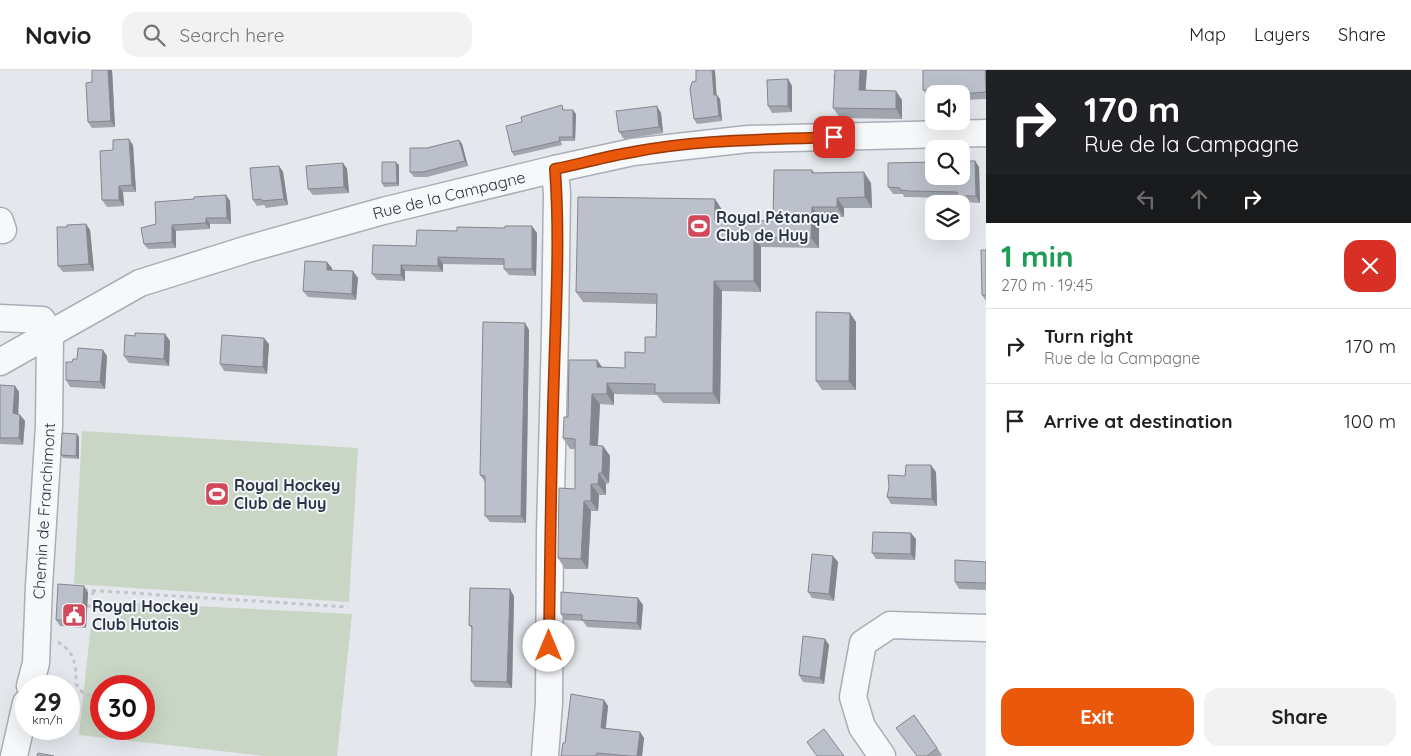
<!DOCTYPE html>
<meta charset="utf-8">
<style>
body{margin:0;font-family:Quicksand,sans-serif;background:#f2f2f2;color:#202124;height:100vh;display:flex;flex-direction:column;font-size:19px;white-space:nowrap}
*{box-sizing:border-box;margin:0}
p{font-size:16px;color:#757577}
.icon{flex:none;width:28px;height:28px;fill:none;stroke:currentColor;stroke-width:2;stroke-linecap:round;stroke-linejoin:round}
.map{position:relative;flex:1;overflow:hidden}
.drawer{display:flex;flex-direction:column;background:#fff;width:425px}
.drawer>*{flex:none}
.top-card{background:#202124;color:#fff;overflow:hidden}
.tools{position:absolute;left:925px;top:15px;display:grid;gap:10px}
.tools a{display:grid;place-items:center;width:45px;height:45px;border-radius:10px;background:#fff;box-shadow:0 5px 20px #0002;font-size:25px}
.speed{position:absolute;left:15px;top:605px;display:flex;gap:10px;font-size:25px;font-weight:700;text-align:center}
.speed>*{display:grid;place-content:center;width:65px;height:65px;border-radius:50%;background:#fff;box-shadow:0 5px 20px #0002;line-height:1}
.speed small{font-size:12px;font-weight:400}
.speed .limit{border:8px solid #d22;background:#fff;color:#111}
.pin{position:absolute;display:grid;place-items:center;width:42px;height:42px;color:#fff;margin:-21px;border-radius:10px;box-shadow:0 2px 8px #0006}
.me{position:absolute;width:55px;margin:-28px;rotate:0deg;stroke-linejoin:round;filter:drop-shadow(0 0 4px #0008)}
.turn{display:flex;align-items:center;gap:18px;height:105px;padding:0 15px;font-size:22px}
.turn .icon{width:65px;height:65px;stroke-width:2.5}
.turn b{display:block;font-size:35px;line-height:42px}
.lanes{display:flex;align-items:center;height:48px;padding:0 15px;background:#0003;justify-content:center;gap:25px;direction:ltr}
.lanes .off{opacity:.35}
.round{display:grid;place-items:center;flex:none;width:52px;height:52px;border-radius:15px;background:#f2f2f2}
.overview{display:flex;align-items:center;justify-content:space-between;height:85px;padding:0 15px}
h1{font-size:30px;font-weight:800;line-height:38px;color:#1e9e55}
.primary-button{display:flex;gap:10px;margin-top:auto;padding:10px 15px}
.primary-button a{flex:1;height:58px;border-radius:15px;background:#ea580c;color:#fff;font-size:20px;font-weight:800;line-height:58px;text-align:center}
.primary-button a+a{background:#f2f2f2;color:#202124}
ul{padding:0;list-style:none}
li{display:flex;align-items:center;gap:15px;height:75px;padding:0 15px;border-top:1px solid #e0e0e0}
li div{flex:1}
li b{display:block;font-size:19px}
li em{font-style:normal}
header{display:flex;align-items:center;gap:30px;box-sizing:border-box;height:70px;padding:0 25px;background:#fff;border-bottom:1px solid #e0e0e0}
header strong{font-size:24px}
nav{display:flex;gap:28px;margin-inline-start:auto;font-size:18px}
.search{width:350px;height:45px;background:#f2f2f2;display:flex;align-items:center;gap:12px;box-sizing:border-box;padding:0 18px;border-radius:15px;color:#757577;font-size:19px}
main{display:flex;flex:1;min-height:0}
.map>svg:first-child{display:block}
.grass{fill:#c9d6c5;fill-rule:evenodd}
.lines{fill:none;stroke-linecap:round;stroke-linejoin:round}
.minor-casing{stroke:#a9aeb7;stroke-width:29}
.path{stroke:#c2c5cb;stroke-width:3;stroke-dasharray:4 4;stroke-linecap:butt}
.minor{stroke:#f7f8fa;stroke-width:26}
.wall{fill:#a1a5ae}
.shaded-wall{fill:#83868d}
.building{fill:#bbc0ca;stroke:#83868d}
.route-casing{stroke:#983908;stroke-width:12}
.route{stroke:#ea580c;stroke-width:9}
.labels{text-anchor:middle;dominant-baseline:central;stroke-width:4;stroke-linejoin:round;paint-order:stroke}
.street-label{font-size:16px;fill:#2b3445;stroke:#f4f6f9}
.poi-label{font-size:16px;font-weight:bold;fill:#2b3445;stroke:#f4f6f9;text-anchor:start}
</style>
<header>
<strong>Navio</strong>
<div class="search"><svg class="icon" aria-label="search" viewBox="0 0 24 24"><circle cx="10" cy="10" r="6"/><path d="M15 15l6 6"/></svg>Search here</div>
<nav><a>Map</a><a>Layers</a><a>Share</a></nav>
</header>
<main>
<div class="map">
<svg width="986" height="686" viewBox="0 0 986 686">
<rect width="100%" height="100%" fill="#e4e7ec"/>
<!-- grass -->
<g class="grass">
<polygon points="82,361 358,378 349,532 74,514"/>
<path d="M 116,532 L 352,544 L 337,686 L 266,686 L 79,665 L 91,555 L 115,557 ZM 101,616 L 144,616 L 144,659 L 101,659 Z"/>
</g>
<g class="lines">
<defs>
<g id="minor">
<polyline points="0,151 3,160"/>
<polyline points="0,248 42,250 50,264"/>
<path id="s1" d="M 0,292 L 140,213 L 248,179 L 383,141 L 555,99 L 633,82 L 748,69 L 986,63"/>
<path id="s2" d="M 30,616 L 36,593 L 39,516 L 49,356 L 50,264"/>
<polyline points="14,686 26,633"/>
<polyline points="545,686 549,633 550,462 555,264 557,124 555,99"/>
<polyline points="882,686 862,657 853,627 863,573 890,555 986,558"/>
</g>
</defs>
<!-- minor casing -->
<use href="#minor" class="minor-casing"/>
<!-- path -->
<g class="path">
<polyline points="835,9 835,0"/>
<polyline points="84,520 348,537"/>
<polyline points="87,536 92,536 93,521"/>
<path d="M 58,572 C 76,583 76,596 76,614 L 83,623 L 96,629"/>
</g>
<!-- minor -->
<use href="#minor" class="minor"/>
</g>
<!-- wall -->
<g class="wall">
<polygon points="92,0 112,0 115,57 92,58 88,52 92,12"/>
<polygon points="696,0 714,0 715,1 716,25 720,29 722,51 697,54 694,49 696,11"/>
<polygon points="986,0 986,29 961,30 961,24 934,24 934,30 932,27 928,27 923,20"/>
<polygon points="788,9 792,16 792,42 772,43 768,36"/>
<polygon points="902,30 902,49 840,48 833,38"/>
<polygon points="565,39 565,40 576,44 575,71 561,71 562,75 514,86 512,82 522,52"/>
<polygon points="661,43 663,63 624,69 619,62"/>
<polygon points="459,70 462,74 468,96 427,107 414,107 410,102 427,78"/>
<polygon points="133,75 136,122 123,122 124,136 107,137 102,130 113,80"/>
<polygon points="975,91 979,97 980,133 962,132 959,128 904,127 903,124 893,124 888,117"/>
<polygon points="343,93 347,99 349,123 313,125 308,119"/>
<polygon points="399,95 399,116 384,117 382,113"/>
<polygon points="279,96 283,102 288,135 266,138 264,135 257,136 253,130"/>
<polygon points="812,100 815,103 871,113 872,138 844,138 844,147 819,147 819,178 761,177 761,222 722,221 720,334 663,333 657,325 614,324 614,335 600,334 598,376 603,376 610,386 609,413 606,414 606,425 599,425 598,441 591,441 588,499 565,499 558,488 575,419 575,379 570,379 563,368 568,347 597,290 602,297 625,298 645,283 656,267 656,234 583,232 576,222 715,129 722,140 722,150 773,151"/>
<polygon points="226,125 230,131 231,154 210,154 210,159 176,161 176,178 148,179 144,174 156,154 194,129"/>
<polygon points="86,154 90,160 94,201 63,202 58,196"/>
<polygon points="537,163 536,206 509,205 504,199 504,195 443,194 443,202 405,201 405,211 377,210 372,204 416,176"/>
<polygon points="332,198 332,200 358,208 356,230 308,227 303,221"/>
<polygon points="982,225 986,225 986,231"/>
<polygon points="850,243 856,252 856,320 822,320 816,311"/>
<polygon points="525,253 529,260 526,453 490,452 485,446 485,412 480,405"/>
<polygon points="165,264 170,271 169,296 129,293 124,286 135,266"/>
<polygon points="269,274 267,304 224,301 220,294"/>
<polygon points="107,286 105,319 70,317 66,310 72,292 77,289"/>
<polygon points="0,315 15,316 19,322 18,344 20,345 25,351 23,375 0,374"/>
<polygon points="79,367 79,389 63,388 61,385"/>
<polygon points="936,402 937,436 891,434 887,427 905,406"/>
<polygon points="916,469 915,490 876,489 872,483"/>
<polygon points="833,486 838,492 834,531 812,528 808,522"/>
<polygon points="986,492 986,520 959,519 955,512"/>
<polygon points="84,516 88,523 86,558 60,556 56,550"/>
<polygon points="514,526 512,618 475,617 471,611 472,559 469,555"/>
<polygon points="638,528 643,535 641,560 587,557 583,551 565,550 561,544"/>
<polygon points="825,569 829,575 824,614 803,612 799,605"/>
<polygon points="604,630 608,636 606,658 640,662 644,668 642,686 561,686 565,673"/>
<polygon points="914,645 942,685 940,686 917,686"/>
</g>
<!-- shaded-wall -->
<g class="shaded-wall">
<polygon points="108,0 112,0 115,57 111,51"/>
<polygon points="712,0 714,0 715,1 717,30 714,25"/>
<polygon points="860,0 867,0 865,30 859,20"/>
<polygon points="788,9 792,16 792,42 788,36"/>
<polygon points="896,21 902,30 902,49 896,39"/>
<polygon points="717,25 720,29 722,51 719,46"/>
<polygon points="657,36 661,43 663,63 659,57"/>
<polygon points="573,40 576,44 575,71 573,67"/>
<polygon points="129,69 133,75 136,122 132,115"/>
<polygon points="459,70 462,74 468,96 465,91"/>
<polygon points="975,91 979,97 980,133 976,126"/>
<polygon points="396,92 399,95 399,116 397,113"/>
<polygon points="343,93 347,99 349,123 344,117"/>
<polygon points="279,96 283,102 288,135 284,129"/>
<polygon points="864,102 871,113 872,138 865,127"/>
<polygon points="119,116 123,122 124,136 119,130"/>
<polygon points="226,125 230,131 231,154 227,148"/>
<polygon points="837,128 844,138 844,147 837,137"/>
<polygon points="715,129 722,140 722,160 715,150"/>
<polygon points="812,137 819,147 819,178 811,168"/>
<polygon points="206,148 210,154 210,159 206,153"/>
<polygon points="86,154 90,160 94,201 89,194"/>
<polygon points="172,155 176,161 176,178 172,172"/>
<polygon points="532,156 537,163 536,206 532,199"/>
<polygon points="754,167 761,177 761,222 754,211"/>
<polygon points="438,187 443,194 443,202 438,196"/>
<polygon points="327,192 332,198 332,206 327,200"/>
<polygon points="401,195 405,201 405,211 401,205"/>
<polygon points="353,201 358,208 356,230 352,224"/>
<polygon points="714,211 722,221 720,334 713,323"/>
<polygon points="850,243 856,252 856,320 849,311"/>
<polygon points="525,253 529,260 526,453 521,446"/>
<polygon points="165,264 170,271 169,296 164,289"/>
<polygon points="264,268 269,274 267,304 263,297"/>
<polygon points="103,280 107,286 105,319 100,312"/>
<polygon points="597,290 604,300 597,297"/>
<polygon points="607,313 614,324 614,335 607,324"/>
<polygon points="15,316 19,322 18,350 13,343"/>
<polygon points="592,324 600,334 597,386 590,375"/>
<polygon points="20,345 25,351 23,375 19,368"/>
<polygon points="77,364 79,367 79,389 76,386"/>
<polygon points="603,376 610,386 609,413 602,403"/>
<polygon points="931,395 936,402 937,436 932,429"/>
<polygon points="599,403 606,414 606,425 598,414"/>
<polygon points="591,414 599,425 598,441 591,431"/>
<polygon points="584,431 591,441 588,499 581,489"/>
<polygon points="911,463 916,469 915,490 911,484"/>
<polygon points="833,486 838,492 834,531 829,524"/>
<polygon points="84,516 88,523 86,558 82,551"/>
<polygon points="510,519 514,526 512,618 507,612"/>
<polygon points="638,528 643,535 641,560 637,553"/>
<polygon points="825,569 829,575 824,614 820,608"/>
<polygon points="604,630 608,636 605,664 601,658"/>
<polygon points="640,662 644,668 642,686 637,686"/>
</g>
<!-- building -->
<g class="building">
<polygon points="92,0 108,0 111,51 88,52 86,13 92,12"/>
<polygon points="696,0 712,0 714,25 717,25 719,46 694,49 690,19 692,12 696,11"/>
<polygon points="835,0 860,0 859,20 896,21 896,39 833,38"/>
<polygon points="923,0 985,0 986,22 961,24 934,24 934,25 931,26 930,20 923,20"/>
<polygon points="788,9 788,36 768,36 767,10"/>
<polygon points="562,35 563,40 573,40 573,67 559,67 560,71 512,82 506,56 522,52 521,47"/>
<polygon points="657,36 659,57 619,62 616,41"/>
<polygon points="129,69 132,115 119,116 119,130 102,130 100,81 113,80 113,70"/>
<polygon points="459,70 465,91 423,102 410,102 410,78 427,78"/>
<polygon points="961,91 975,91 976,126 957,126 957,122 910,121 900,120 900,118 888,117 888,93 934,92 934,106 961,106"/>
<polygon points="382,92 396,92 397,113 382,113"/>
<polygon points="343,93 344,117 308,119 306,96"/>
<polygon points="279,96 284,129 262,131 261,129 253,130 250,98"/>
<polygon points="774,100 812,100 812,103 864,102 865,127 837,128 837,137 812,137 811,168 754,167 754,211 714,211 713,323 655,323 655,314 607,313 607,324 592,324 590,375 603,376 602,403 599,403 598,414 591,414 591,431 584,431 581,489 558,488 559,418 575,419 575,369 563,368 564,347 568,347 569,290 597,290 597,297 625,298 625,282 645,283 645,267 656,267 657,224 576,222 578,127 715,129 715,150 773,151"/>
<polygon points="226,125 227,148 206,148 206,153 172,155 172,172 144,174 141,158 156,154 155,132 194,129 194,127"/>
<polygon points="86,154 89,194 58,196 57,157 67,157 67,155"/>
<polygon points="505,156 532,156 532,199 504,199 504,189 438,187 438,196 401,195 401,205 372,204 373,175 416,176 417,160 457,161 457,157 505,158"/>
<polygon points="981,180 986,180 986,225 982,225"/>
<polygon points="305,191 327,192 327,200 353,201 352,224 303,221"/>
<polygon points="816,242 850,243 849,311 816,311"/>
<polygon points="483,252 525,253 521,446 485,446 485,406 480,405"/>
<polygon points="135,263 165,264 164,289 124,286 125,265 135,266"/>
<polygon points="222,265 264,268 263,297 220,294"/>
<polygon points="78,278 103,280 100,312 66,310 66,292 72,292 73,289 77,289"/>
<polygon points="0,315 15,316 13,343 20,345 19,368 0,368"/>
<polygon points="62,363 77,364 76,386 61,385"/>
<polygon points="906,395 931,395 932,429 887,427 889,417 888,405 905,406"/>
<polygon points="873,462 911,463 911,484 872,483"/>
<polygon points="812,484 833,486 829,524 808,522"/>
<polygon points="955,490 986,492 986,513 955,512"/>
<polygon points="58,514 84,516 82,551 56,550"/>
<polygon points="470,518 510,519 507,612 471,611 472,556 469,555"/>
<polygon points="561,522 638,528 637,553 582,550 582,545 561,544"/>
<polygon points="803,566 825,569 820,608 799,605"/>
<polygon points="571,624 604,630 601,658 640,662 637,686 629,686 597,683 596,686 561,686 563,673 565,673"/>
<polygon points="914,645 937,678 927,686 917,686 896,658"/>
<polygon points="824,659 844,686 817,686 807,672"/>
<polygon points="38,683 54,686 37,686"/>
</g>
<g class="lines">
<defs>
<path id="route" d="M 549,576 C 550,485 551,394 554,304 C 556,236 560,167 555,99 C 581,94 607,86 633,82 C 699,69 767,70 834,67"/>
</defs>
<!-- route casing -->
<use href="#route" class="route-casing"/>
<!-- route -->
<use href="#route" class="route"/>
</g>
<!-- icons -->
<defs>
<symbol id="stadium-square" viewBox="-11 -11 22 22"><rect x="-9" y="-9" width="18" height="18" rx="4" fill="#d1495b" stroke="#f4f6f9"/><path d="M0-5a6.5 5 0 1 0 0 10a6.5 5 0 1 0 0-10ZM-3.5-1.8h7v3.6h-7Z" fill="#fff"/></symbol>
<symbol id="civic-square" viewBox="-11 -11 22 22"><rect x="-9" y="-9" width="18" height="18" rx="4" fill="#d1495b" stroke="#f4f6f9"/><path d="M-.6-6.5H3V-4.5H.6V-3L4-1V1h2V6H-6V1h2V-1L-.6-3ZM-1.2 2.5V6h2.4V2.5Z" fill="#fff"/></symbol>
</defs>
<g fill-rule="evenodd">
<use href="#stadium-square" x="685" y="142" width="28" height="28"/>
<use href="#stadium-square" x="203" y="410" width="28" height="28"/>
<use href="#civic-square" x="60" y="531" width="28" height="28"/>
</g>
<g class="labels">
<!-- street labels -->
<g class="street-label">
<text stroke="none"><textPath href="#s1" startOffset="482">Rue de la Campagne</textPath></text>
<text stroke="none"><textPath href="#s2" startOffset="176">Chemin de Franchimont</textPath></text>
</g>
<!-- poi labels -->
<g class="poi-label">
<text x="716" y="147">Royal Pétanque<tspan x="716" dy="18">Club de Huy</tspan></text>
<text x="234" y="415">Royal Hockey<tspan x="234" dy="18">Club de Huy</tspan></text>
<text x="92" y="536">Royal Hockey<tspan x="92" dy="18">Club Hutois</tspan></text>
</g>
</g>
</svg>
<div class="tools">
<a><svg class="icon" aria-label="sound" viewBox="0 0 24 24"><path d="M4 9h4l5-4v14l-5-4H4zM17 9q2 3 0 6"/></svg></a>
<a><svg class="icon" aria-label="search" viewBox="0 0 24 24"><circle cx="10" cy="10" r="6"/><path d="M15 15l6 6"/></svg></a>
<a><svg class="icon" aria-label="layers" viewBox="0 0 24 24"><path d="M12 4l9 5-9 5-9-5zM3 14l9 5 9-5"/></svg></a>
</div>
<div class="speed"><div>29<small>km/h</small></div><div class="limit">30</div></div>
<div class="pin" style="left:834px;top:67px;background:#d93025"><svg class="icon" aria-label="arrive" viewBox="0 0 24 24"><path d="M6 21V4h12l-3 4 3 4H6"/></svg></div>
<svg class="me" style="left:549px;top:576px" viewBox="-20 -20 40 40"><circle r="19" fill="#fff"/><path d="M0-13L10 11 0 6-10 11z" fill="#ea580c"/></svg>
</div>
<section class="drawer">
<div class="top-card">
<div class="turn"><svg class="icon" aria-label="right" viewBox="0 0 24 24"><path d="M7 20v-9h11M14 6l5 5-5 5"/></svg><div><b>170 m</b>Rue de la Campagne</div></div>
<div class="lanes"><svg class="icon off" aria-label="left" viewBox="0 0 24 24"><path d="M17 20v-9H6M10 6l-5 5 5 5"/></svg><svg class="icon off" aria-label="ahead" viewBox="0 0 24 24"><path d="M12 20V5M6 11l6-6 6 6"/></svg><svg class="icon" aria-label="right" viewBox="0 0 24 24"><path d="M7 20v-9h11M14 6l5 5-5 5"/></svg></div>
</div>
<div class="overview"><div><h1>1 min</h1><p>270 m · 19:45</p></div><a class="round" style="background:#d93025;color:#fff"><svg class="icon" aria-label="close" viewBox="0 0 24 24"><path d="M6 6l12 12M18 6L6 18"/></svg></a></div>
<ul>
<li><svg class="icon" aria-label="right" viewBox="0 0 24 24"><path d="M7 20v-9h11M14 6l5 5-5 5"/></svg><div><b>Turn right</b><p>Rue de la Campagne</p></div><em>170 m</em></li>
<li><svg class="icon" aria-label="arrive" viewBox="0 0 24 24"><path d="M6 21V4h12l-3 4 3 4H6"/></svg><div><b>Arrive at destination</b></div><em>100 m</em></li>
</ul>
<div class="primary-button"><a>Exit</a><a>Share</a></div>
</section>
</main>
